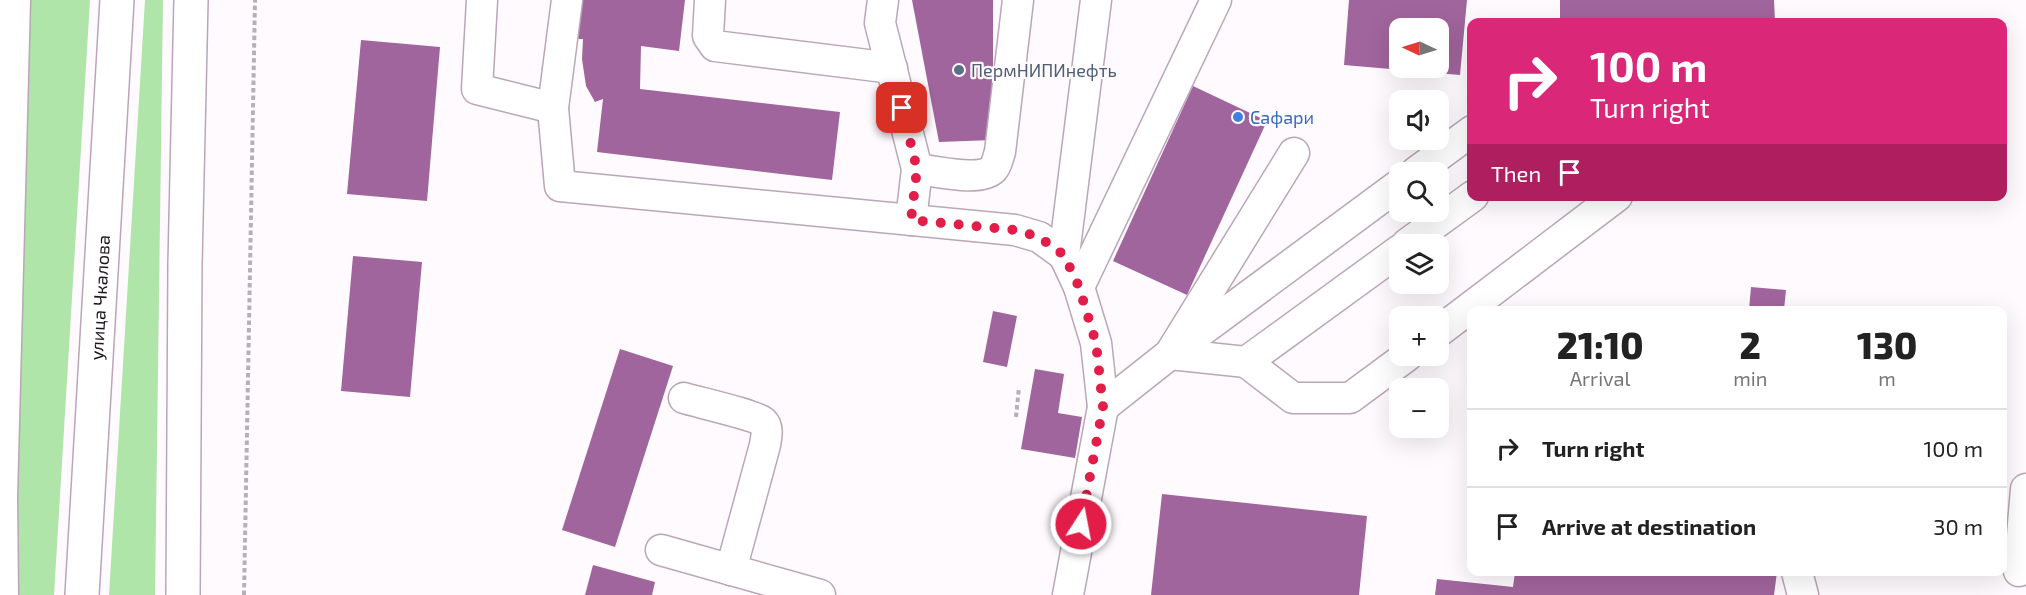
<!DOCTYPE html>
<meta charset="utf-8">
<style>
body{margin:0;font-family:"Exo 2",sans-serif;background:#f2f2f2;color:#222;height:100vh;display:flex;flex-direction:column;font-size:22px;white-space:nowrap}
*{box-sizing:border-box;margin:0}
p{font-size:20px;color:#767676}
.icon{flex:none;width:33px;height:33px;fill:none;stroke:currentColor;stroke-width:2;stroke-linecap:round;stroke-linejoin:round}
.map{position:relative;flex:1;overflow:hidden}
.drawer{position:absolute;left:1467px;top:306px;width:540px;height:270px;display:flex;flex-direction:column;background:#fff;border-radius:12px;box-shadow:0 6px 24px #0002}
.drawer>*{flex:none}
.top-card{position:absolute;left:1467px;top:18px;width:540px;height:183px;border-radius:12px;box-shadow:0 6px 24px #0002;background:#db2777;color:#fff;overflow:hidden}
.needle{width:39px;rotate:274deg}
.fabs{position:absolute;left:1389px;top:18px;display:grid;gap:12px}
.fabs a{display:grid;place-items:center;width:60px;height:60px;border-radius:12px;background:#fff;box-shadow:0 6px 24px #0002;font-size:30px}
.pin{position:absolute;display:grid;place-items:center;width:51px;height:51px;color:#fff;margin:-26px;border-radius:12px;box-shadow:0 3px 9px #0006}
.me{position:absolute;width:66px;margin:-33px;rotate:11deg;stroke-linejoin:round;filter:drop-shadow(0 0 4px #0008)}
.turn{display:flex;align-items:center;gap:21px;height:126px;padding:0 24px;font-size:27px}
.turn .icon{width:78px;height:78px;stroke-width:2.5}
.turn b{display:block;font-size:42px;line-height:51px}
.then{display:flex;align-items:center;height:57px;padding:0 24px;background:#0003;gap:12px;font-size:22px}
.eta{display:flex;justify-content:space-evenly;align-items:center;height:102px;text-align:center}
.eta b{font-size:36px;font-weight:800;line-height:42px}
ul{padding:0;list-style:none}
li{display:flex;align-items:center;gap:18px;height:78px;padding:0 24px;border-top:2px solid #e0e0e0}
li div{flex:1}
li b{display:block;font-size:22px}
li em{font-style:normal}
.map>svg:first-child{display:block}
.green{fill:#afe5a9}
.building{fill:#a1659d;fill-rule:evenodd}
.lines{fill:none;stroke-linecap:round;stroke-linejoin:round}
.minor-casing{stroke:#baa6b8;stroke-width:33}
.major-casing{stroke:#baa6b8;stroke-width:36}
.path{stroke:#b5b0b5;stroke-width:4;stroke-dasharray:4.5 3;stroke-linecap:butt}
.minor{stroke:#fff;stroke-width:30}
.major{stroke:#fff;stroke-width:33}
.route{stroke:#e11d48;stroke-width:10;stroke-dasharray:0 18}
.service-dot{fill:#5c6f8a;stroke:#fefafe;stroke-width:2}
.shop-dot{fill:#3f7fe0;stroke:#fefafe;stroke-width:2}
.labels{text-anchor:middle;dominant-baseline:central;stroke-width:4.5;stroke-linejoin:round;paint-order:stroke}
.service-label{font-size:18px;fill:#4e5e75;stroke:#fefafe;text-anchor:start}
.shop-label{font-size:18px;fill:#366cbe;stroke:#fefafe;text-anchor:start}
.street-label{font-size:18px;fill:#1f171e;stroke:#fefafe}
</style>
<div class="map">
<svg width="2026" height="595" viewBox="0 0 2026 595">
<rect width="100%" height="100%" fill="#fefafe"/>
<!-- green -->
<g class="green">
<polygon points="21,0 90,0 54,595 11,595"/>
<polygon points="145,0 163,0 155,595 109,595"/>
</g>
<!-- building -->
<g class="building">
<polygon points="580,0 685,0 679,51 641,46 640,89 840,112 832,180 597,152 603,99 595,102 586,86 582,59 583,39 576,39"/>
<polygon points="912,0 993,0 993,140 939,142"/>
<path d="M 1349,0 L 1467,0 L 1460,75 L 1344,65 ZM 1400,28 L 1438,28 L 1438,68 L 1400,68 Z"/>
<polygon points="1560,0 1774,0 1775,22 1560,22"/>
<polygon points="361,40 440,47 427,201 347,194"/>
<polygon points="1193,86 1267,121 1187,295 1113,261"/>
<polygon points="353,256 422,262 410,397 341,391"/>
<polygon points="1751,287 1786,290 1784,310 1749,310"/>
<polygon points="993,311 1017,316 1007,367 983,362"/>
<polygon points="620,349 673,366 615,547 562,530"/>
<polygon points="1035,369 1064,374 1058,413 1082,417 1075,458 1021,449"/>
<polygon points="1162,494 1367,516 1359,595 1151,595"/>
<polygon points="593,565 655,582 652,595 585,595"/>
<polygon points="1515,572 1777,572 1774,595 1435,595 1437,579 1513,587"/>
</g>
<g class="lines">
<defs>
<g id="minor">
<polyline points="482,0 477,89 553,108"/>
<polyline points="567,0 553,108 560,186 1015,230 1039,237 1064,255"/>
<polyline points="710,0 708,36 715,46 892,68"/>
<polyline points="883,0 880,23 917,169 911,220"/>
<polyline points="1294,153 1170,354 1246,362 1400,250"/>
<path d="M 917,169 C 935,171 980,182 993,169 C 997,165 998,157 1000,152 L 1018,0"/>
<polyline points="1416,172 1472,131"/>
<polyline points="1407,244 1473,196"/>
<polyline points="1079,287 1216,0"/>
<polyline points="1438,332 1617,196"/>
<polyline points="1246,362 1293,398 1350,398 1407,356"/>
<path d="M 684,398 C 697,402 755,415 763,422 C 769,428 766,438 765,445 L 731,570"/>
<polyline points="1103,407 1170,354 1400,184"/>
<polyline points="661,550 820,595"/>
<polyline points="2019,571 2026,489"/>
<polyline points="1797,572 1803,595"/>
<polyline points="3,595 2,497 15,0"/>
<polyline points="1068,595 1103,407 1096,343 1079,287 1064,255 1096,0"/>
</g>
<g id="major">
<path id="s1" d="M 82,595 L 117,0"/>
<polyline points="183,595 185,264 191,0"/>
</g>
</defs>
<!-- minor casing -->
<use href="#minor" class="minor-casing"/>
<!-- major casing -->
<use href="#major" class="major-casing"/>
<!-- path -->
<g class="path">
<polyline points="1016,417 1019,387"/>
<polyline points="244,595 255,0"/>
</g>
<!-- minor -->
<use href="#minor" class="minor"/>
<!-- major -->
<use href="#major" class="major"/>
</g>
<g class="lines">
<!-- route -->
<polyline class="route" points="902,108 917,169 911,220 1015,230 1039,237 1064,255 1079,287 1096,343 1103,407 1081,524"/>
</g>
<!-- markers -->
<circle class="service-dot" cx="959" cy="70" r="6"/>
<circle class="shop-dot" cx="1238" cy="117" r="6"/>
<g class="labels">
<!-- service labels -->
<g class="service-label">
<text x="971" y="70">ПермНИПИнефть</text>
</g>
<!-- shop labels -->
<g class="shop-label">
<text x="1250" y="117">Сафари</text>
</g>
<!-- street labels -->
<g class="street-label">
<text stroke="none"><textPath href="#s1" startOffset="298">улица Чкалова</textPath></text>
</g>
</g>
</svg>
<div class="fabs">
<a><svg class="needle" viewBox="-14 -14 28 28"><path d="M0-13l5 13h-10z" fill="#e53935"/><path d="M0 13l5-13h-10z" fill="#767676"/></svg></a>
<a><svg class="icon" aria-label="sound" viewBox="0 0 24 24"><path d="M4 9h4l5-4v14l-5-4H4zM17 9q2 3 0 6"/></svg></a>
<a><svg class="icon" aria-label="search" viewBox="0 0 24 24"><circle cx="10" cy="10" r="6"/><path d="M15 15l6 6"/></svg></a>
<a><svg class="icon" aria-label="layers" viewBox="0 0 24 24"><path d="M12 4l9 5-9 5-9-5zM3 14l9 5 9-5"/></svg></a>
<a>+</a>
<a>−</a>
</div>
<div class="pin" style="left:902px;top:108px;background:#d93025"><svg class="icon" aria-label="arrive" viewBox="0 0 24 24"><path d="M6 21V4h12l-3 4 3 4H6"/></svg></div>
<svg class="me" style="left:1081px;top:524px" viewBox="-20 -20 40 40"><circle r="17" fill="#e11d48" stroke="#fff" stroke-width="3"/><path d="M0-11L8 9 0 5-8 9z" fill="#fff"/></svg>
<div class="top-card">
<div class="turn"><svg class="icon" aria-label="right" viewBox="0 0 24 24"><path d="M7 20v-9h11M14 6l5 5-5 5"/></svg><div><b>100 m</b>Turn right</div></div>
<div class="then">Then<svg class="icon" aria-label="arrive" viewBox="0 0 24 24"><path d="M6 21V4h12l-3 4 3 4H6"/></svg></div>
</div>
<section class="drawer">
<div class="eta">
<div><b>21:10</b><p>Arrival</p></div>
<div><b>2</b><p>min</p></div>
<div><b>130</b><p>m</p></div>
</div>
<ul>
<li><svg class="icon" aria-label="right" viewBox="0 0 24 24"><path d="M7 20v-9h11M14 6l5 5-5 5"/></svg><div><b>Turn right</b></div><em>100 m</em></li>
<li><svg class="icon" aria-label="arrive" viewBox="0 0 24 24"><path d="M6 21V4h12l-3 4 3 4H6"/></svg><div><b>Arrive at destination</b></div><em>30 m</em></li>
</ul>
</section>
</div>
